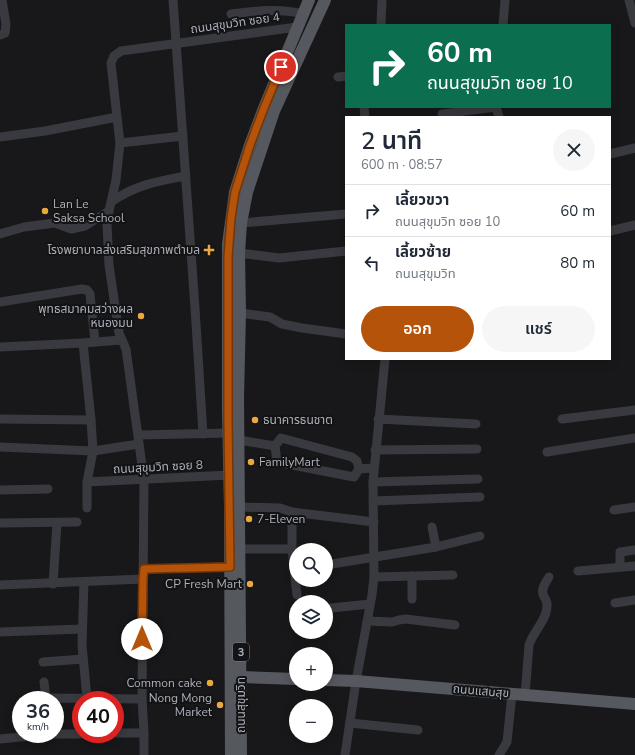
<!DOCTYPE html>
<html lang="th">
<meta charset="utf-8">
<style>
body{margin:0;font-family:"Nunito Sans","Noto Sans Thai",sans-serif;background:#f6f6f7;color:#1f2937;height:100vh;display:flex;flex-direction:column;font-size:15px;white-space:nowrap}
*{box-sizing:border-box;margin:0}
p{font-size:13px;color:#747a83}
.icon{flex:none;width:22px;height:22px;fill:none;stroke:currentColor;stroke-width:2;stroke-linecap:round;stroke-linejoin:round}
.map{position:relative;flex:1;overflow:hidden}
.sheet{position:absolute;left:345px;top:116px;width:266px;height:244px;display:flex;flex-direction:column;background:#fff;border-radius:0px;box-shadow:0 2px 10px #0003}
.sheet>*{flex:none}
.top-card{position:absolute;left:345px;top:24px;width:266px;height:84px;border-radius:0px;box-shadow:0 2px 10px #0003;background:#0b6e4f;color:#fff;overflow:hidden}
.controls{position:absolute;left:289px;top:543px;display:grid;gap:8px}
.controls a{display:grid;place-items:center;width:44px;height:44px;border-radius:50%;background:#fff;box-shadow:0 2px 10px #0003;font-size:20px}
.speed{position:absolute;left:12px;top:691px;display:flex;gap:8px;font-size:20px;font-weight:700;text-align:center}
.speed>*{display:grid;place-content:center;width:52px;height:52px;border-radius:50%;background:#fff;box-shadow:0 2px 10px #0003;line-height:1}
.speed small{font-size:10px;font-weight:400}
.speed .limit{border:6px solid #d22;background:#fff;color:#111}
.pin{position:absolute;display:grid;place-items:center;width:34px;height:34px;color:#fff;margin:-17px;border:2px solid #fff;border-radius:50%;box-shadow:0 1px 4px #0007}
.me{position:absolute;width:44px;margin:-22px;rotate:0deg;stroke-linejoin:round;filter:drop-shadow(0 0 3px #0008)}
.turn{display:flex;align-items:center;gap:14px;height:84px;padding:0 16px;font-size:18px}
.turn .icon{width:52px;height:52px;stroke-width:2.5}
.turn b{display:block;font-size:28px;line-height:34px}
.round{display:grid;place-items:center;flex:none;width:42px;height:42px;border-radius:21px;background:#f6f6f7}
.summary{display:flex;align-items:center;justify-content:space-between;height:68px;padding:0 16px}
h1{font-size:24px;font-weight:600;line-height:30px}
.cta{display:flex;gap:8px;margin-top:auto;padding:8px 16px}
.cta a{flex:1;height:46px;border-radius:24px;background:#b45309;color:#fff;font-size:16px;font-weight:600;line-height:46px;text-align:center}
.cta a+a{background:#f6f6f7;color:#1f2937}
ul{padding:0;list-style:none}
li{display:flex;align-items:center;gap:12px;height:52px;padding:0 16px;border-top:1px solid #e0e1e3}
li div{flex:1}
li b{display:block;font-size:15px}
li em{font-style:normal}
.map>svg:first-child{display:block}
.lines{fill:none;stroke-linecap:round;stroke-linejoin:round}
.minor{stroke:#393a3f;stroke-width:9}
.major{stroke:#55585e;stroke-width:12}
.route-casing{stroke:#753606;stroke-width:10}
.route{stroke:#b45309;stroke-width:7}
.poi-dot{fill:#eaa940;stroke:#131315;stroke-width:1.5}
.labels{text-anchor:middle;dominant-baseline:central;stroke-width:4;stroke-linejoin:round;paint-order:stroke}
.shield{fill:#131315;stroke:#7d8188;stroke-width:1}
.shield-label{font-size:11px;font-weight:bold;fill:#abb0b9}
.street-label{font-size:12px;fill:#abb0b9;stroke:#131315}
.poi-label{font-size:12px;fill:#abb0b9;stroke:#131315;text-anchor:end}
</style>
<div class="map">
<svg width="635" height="755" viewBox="0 0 635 755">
<rect width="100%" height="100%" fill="#18181a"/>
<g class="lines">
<!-- minor -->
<g class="minor">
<polyline points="173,0 195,308 203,434"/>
<polyline points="629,0 635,23"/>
<path d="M 231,14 C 256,11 279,8 303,14"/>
<polyline points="381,25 382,0"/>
<polyline points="503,25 505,0"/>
<polyline points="0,35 5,33 6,24 2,0"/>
<polyline points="338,77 346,76"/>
<polyline points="364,107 365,117"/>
<polyline points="496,107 499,117"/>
<polyline points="442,114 496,107"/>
<polyline points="117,117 111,63 114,56 121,51 297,27"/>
<polyline points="0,137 45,131 117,117 120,143 116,180 109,211 107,225 109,265 119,333 126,349 144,480 142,699 144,733 144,755"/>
<polyline points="120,143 183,136"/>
<polyline points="610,154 635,148"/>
<path d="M 111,202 C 135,185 158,181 186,176"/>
<polyline points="241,223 346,214"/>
<polyline points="610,231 635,225"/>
<polyline points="0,234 24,227 55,223 71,229 85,226 109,211"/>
<polyline points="239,253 279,258 346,251"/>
<polyline points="0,302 82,289 87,290 90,294 95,342"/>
<polyline points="240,313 270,317 282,324 302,328 346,334"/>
<polyline points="83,343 91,420 93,451 87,482 87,508"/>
<polyline points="0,347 83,343 122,340"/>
<polyline points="0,419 91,420"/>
<polyline points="378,419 476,424"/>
<polyline points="562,419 635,410"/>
<polyline points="139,435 228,433"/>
<polyline points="239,440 275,446"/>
<polyline points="0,447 93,451 139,444"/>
<polyline points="375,450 477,449"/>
<polyline points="547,452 635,438"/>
<polyline points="359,469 354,477 277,462 275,446 281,438 352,457 357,461 359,469 374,468"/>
<polyline points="87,482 230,475"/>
<polyline points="373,482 478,479"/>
<polyline points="0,490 48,489"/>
<polyline points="373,501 480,497"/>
<polyline points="239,507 280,508 292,512 374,522"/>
<polyline points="614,510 635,507"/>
<polyline points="292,512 292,549 297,595"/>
<polyline points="0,523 77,522"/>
<polyline points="436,547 480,536"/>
<polyline points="240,549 292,549"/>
<polyline points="326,565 436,547 432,527"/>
<polyline points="620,567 620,552 635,550"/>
<polyline points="144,569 230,567"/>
<polyline points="578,571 635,566"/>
<polyline points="412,576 412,599"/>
<polyline points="374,577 453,575"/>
<polyline points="84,582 82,645 87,698"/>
<polyline points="53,584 57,523"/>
<polyline points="0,585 143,579"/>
<polyline points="615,603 635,600"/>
<polyline points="331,608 370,604"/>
<polyline points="367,621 392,622 399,620 406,619 455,625"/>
<polyline points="0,632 82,629"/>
<polyline points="43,662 83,659"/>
<polyline points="44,682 46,698"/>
<path d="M 525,695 L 529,645 C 533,632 547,620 547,606 C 548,600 544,599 543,594 C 541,588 546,582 549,577"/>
<polyline points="46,700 46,698 142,699"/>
<polyline points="350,723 418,730"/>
<polyline points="115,733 144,733"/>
<polyline points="55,734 81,734"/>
<polyline points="0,739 50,734"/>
<polyline points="345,755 356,681 372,595 374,577 373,482 385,359"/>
<polyline points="499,755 507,742 512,694"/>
</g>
<!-- major -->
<g class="major">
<polyline points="241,677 296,679"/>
<polyline points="326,680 356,681 635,704"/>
<polyline points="231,755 230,509 228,410 228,244 235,192 250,145 264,108 309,0"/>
<polyline points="241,755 238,398 240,313 239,253 241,223 247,192 274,111 325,0"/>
</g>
</g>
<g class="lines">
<defs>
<polyline id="route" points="142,639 143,579 144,569 230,567 228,421 228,257 231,218 235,192 250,145 264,108 281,67"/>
</defs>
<!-- route casing -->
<use href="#route" class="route-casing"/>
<!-- route -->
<use href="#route" class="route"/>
</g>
<!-- markers -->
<g class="poi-dot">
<circle cx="45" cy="211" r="4"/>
<path d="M207 244h4v4h4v4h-4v4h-4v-4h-4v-4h4z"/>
<circle cx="141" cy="316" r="4"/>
<circle cx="255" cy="420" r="4"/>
<circle cx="251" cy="462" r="4"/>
<circle cx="249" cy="519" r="4"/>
<circle cx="250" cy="584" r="4"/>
<circle cx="210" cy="683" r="4"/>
<circle cx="220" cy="705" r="4"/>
</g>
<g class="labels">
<!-- shield labels -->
<rect class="shield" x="233" y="643" width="16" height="18" rx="3"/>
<g class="shield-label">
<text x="241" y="652">3</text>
</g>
<!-- street labels -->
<g class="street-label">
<text transform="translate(235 23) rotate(-8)">ถนนสุขุมวิท ซอย 4</text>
<text transform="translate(158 467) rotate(-3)">ถนนสุขุมวิท ซอย 8</text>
<text transform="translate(481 691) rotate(5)">ถนนแสนสุข</text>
<text transform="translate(241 705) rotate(-90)">ถนนสุขุมวิท</text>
</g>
<!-- poi labels -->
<g class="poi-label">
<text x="53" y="204" text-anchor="start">Lan Le<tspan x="53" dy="14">Saksa School</tspan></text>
<text x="200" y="250">โรงพยาบาลส่งเสริมสุขภาพตำบล</text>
<text x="133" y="309">พุทธสมาคมสว่างผล<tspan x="133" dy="14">หนองมน</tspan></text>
<text x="263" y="420" text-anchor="start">ธนาคารธนชาต</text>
<text x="259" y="462" text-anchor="start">FamilyMart</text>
<text x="257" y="519" text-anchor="start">7-Eleven</text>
<text x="242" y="584">CP Fresh Mart</text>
<text x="202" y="683">Common cake</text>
<text x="212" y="698">Nong Mong<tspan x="212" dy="14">Market</tspan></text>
</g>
</g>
</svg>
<div class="controls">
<a><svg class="icon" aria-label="search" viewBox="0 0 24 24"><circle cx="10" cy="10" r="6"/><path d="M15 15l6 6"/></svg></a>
<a><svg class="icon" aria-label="layers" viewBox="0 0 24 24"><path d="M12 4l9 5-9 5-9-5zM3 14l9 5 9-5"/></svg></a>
<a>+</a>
<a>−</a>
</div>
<div class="speed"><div>36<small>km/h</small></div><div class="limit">40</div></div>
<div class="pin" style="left:281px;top:67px;background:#d93025"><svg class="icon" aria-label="arrive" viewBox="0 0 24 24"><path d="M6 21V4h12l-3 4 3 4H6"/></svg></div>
<svg class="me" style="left:142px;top:639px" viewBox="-20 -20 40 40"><circle r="19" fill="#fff"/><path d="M0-13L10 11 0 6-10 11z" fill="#b45309"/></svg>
<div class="top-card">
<div class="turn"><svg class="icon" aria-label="right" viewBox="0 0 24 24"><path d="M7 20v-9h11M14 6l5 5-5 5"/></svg><div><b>60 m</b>ถนนสุขุมวิท ซอย 10</div></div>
</div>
<section class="sheet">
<div class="summary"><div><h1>2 นาที</h1><p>600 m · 08:57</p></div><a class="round"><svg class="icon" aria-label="close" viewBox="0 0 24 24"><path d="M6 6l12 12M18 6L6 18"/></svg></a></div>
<ul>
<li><svg class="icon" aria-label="right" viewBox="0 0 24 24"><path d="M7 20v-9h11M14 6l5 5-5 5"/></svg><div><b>เลี้ยวขวา</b><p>ถนนสุขุมวิท ซอย 10</p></div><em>60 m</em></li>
<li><svg class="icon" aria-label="left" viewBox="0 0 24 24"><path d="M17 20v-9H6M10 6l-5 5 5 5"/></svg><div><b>เลี้ยวซ้าย</b><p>ถนนสุขุมวิท</p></div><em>80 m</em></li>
</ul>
<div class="cta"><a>ออก</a><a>แชร์</a></div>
</section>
</div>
